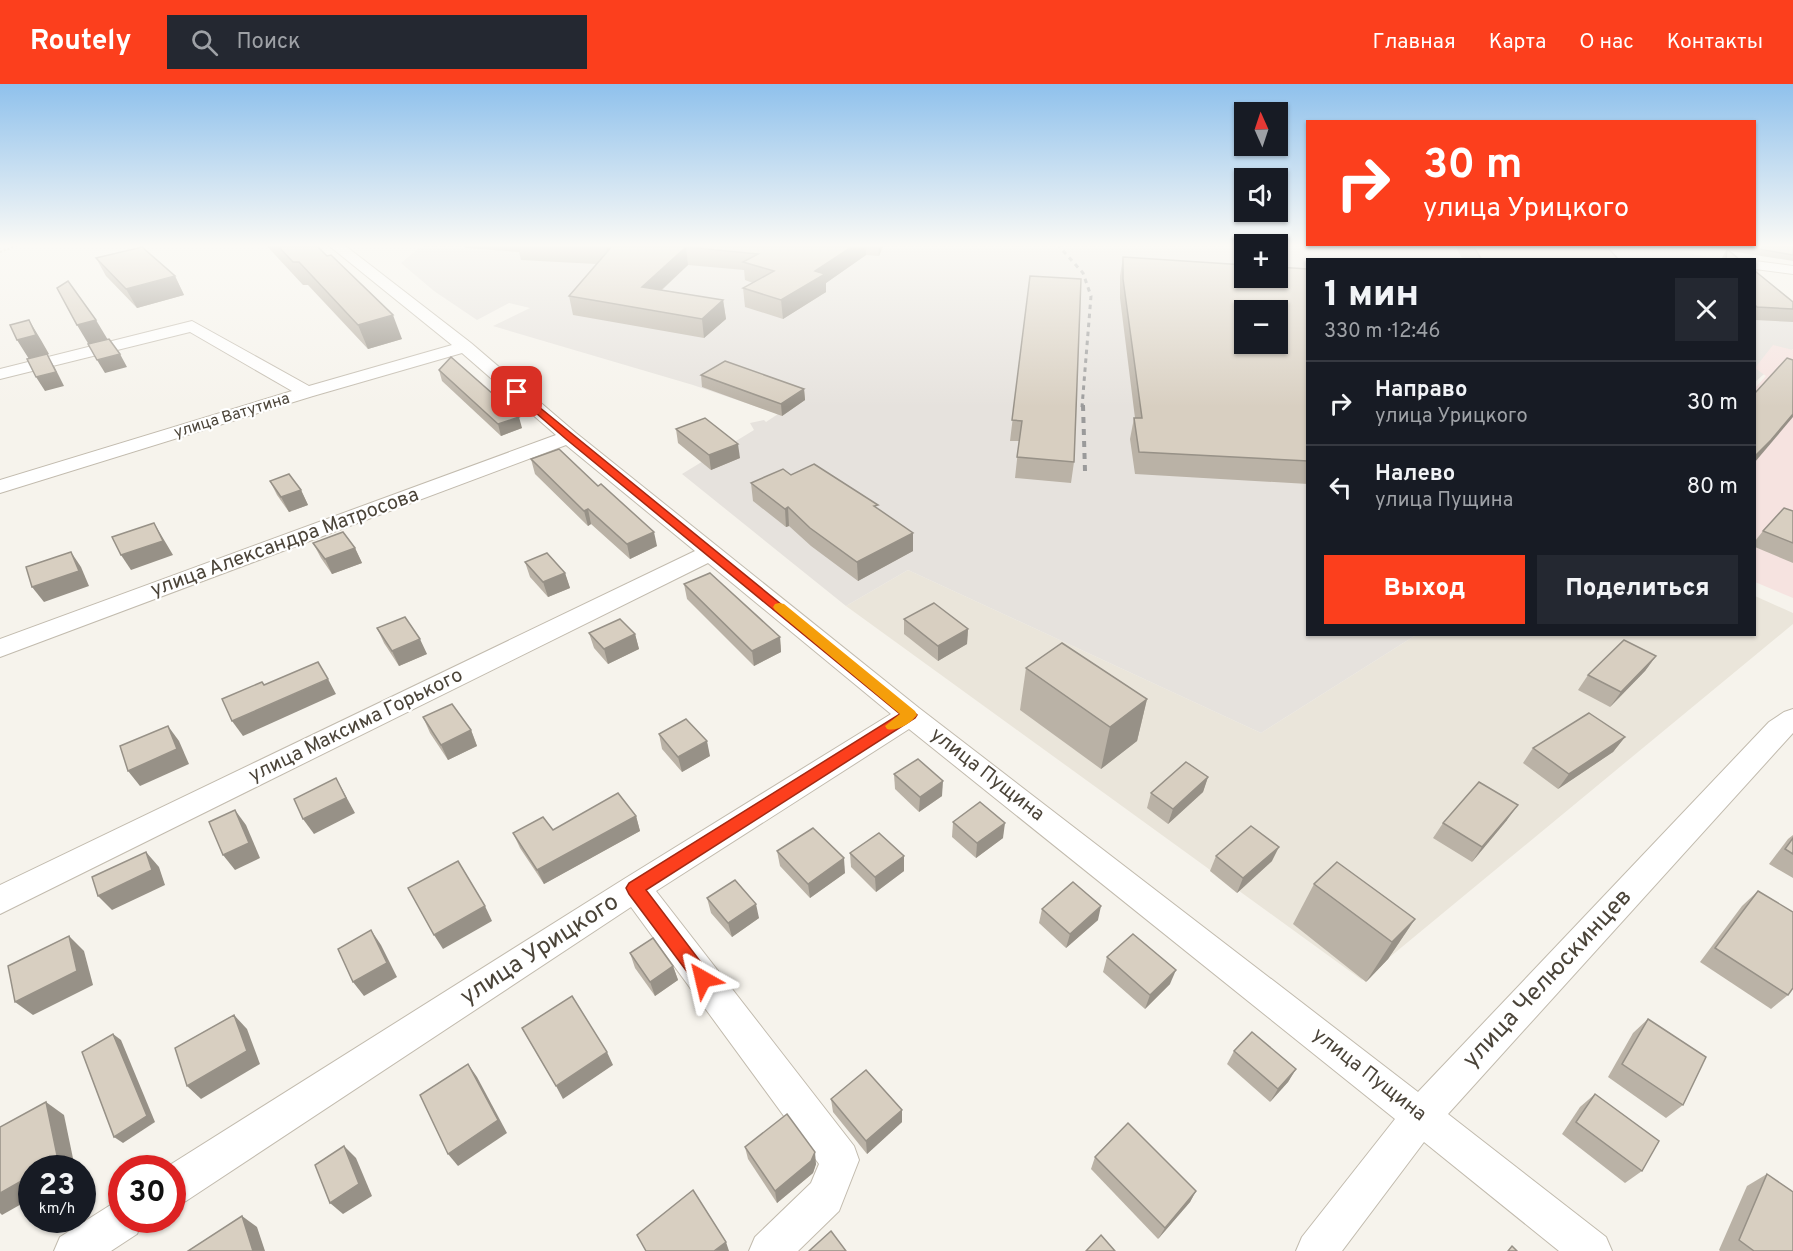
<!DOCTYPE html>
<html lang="ru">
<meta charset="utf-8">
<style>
body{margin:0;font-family:Overpass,sans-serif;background:#242831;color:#f1f3f6;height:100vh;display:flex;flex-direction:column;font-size:22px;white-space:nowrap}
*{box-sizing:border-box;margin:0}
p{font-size:20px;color:#9ea1a6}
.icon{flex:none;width:33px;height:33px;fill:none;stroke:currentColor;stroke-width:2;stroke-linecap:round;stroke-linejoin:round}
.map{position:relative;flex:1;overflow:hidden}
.drawer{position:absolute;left:1306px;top:174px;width:450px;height:378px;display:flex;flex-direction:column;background:#171b24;border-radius:0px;box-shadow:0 2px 4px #0004}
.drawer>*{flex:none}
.banner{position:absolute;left:1306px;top:36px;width:450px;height:126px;border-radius:0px;box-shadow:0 2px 4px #0004;background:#fc3f1d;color:#fff;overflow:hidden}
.needle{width:39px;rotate:357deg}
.fabs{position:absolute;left:1234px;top:18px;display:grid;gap:12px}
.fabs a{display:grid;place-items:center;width:54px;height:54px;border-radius:0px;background:#171b24;box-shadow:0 2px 4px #0004;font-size:30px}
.speed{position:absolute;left:18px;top:1071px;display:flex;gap:12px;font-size:30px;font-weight:700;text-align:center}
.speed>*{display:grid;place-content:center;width:78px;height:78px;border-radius:50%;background:#171b24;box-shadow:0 2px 4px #0004;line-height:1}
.speed small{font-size:15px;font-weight:400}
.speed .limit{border:9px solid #d22;background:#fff;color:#111}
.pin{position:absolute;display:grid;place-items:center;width:51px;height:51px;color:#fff;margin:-26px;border-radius:12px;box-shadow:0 3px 9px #0006}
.me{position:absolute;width:66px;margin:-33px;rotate:323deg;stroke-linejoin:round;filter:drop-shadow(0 0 4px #0008)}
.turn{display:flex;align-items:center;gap:21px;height:126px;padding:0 18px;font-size:27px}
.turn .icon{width:78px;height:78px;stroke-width:2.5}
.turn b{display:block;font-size:42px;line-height:51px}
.round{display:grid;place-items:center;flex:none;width:63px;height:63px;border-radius:0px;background:#242831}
.overview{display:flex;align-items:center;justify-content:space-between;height:102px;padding:0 18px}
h1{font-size:36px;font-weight:800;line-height:45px}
.primary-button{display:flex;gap:12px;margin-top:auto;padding:12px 18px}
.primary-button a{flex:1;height:69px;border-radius:0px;background:#fc3f1d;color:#fff;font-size:24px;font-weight:800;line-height:69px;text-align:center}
.primary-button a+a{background:#242831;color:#f1f3f6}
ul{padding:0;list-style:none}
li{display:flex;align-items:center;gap:18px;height:84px;padding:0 18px;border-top:2px solid #363941}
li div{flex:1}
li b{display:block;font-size:22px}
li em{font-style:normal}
header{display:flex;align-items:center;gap:36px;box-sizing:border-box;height:84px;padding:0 30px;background:#fc3f1d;color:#fff}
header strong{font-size:28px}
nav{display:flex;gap:33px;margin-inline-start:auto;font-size:21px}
.search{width:420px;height:54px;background:#242831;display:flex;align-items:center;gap:15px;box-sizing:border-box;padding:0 21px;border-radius:0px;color:#9ea1a6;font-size:22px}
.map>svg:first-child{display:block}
.residential{fill:#eae5da}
.industrial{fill:#e6e2dd;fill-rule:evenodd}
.medical{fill:#f6e3e0}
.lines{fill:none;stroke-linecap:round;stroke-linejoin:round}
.minor-casing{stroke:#c2bbae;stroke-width:2}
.path{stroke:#c4b79f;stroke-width:2;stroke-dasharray:2 2;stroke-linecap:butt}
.minor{fill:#fff;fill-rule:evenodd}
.rail-far1{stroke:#9a9a9a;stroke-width:3;stroke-dasharray:4.5 4.5;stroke-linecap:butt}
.rail{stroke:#9a9a9a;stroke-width:4;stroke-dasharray:6 6;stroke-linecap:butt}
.wall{fill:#bab2a6}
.shaded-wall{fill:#979187}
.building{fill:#d8cfc1;stroke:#979187;stroke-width:1.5;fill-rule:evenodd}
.route{fill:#fc3f1d;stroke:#a42913;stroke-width:1.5}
.slow{fill:#f59e0b}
.labels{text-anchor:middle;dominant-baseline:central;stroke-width:4.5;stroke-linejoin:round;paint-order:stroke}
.far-street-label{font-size:16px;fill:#4b4439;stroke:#fff}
.street-label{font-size:20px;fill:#4b4439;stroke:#fff}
.near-street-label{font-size:24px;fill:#4b4439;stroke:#fff}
</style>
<header>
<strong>Routely</strong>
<div class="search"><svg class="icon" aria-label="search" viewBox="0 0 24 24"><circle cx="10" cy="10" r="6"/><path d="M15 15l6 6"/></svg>Поиск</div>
<nav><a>Главная</a><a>Карта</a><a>О нас</a><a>Контакты</a></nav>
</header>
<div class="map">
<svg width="1793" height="1167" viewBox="0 0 1793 1167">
<rect width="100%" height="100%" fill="#f6f3ec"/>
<!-- residential -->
<polygon class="residential" points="908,486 1261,649 1416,551 1755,550 1755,512 1793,529 1793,540 1362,896 846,522"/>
<!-- industrial -->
<g class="industrial">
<path d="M 424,160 L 1643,160 L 1718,175 L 1308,176 L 1308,550 L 1416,551 L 1261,649 L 908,486 L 846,522 L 682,390 L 754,346 L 750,339 L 764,336 L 766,338 L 778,330 L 693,301 L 493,242 L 530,224 L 509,219 L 477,236 L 434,207 L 401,179 ZM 1245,160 L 1278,160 L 1278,194 L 1245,194 ZM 1245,226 L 1278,226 L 1278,260 L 1245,260 Z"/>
<polygon points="1755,196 1793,235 1793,265 1755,298"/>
</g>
<!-- medical -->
<polygon class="medical" points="1773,261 1793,266 1793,514 1755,498 1755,304 1766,292 1755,284"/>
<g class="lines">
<defs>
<g id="minor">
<polygon points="327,160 343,160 471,259 576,349 919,624 1418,1008 1769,638 1784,628 1793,625 1793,649 1448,1030 1606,1153 1612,1167 1559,1167 1424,1058 1342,1167 1296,1167 1302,1153 1395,1035 909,645 656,807 854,1062 859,1076 839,1127 798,1167 749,1167 755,1153 811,1099 819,1080 631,823 186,1117 172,1122 172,1084 165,1084 624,795 891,630 708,479 0,830 0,801 695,467 566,361 0,573 0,555 556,351 462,269 313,312 0,409 0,396 292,307 190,248 0,295 0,285 192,237 309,302 452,261"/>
<polygon points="1755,177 1793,182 1793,190 1755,185"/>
<polygon points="122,1117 122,1136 143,1136 137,1150 111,1167 54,1167 60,1153 109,1122"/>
</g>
</defs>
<!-- minor casing -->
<use href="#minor" class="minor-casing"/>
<!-- path -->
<polyline class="path" points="0,168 21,160"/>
<!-- minor -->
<use href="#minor" class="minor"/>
<!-- rail-far1 -->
<polyline class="rail-far1" points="1057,160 1083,189 1091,212 1082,323"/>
<!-- rail -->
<polyline class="rail" points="1083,321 1085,387"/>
</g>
<!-- wall -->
<g class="wall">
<polygon points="265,160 315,160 402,255 368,265 308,201 303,201"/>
<polygon points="464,160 884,160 879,172 866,171 826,199 826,208 783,235 745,223 743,204 753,199 745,196 744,186 688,181 662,206 723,216 726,235 704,254 573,231 569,212 596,180 521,176 519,168 465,164"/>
<polygon points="1454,160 1562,160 1563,162 1619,176 1463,176"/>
<polygon points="1689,160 1793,160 1793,177 1730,167 1740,176 1721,176 1726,166"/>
<polygon points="1123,173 1308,185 1308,400 1135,390 1130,355 1134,334 1135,334 1120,214 1120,192"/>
<polygon points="96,174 175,192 184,211 137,224 106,192"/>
<polygon points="1755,187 1793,218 1793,238 1755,236"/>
<polygon points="1030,192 1074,378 1071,399 1015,394 1019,357 1010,357"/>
<polygon points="439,286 522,344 501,352 442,297"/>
<polygon points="701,291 804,305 805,316 782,332 702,303"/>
<polygon points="676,345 740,374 711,386 678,359"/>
<polygon points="531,375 657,462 630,475 591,440 588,442 535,390"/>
<polygon points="791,391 878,425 913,467 858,497 811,462 789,442 786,443 753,417 751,399"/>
<polygon points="270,397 301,406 308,421 289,428 277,411"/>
<polygon points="1793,427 1793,479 1755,463 1755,457 1763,447"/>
<polygon points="313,459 355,464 362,479 332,490 321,474"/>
<polygon points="525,478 565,489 570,504 548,513 530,493"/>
<polygon points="684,500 780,553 781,568 754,582 687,515"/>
<polygon points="904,535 968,545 967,560 938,577 904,550"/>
<polygon points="377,544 427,570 399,582 384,559"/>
<polygon points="589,549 635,550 639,565 608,580 594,564"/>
<polygon points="1656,572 1645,587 1610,623 1578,606 1588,591"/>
<polygon points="1026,584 1147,615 1137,657 1101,685 1020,626"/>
<polygon points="423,633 471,646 477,662 448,676 430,649"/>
<polygon points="659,650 710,672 682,688 662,665"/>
<polygon points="1625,653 1613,668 1558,705 1523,679 1533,664"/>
<polygon points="894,690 942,712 919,728 895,705"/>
<polygon points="1208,693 1203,708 1168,740 1147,724 1151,709"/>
<polygon points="636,732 640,747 544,800 520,764 513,749 553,746"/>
<polygon points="1507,736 1472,778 1433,754 1443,739"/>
<polygon points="953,738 1003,754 976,774 952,753"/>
<polygon points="1793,751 1793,794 1769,780 1788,755"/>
<polygon points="777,767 845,789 810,814 780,782"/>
<polygon points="850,769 904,772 904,787 876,808 851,783"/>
<polygon points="1216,772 1272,777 1237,809 1210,787"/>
<polygon points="1314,800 1415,835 1388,875 1366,898 1293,840"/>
<polygon points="1758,807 1788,911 1771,925 1700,878 1742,822"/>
<polygon points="707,814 759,834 732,853 711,829"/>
<polygon points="1042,825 1098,836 1066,864 1039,839"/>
<polygon points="630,869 673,882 678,896 655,912 635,884"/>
<polygon points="1107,873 1170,900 1145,925 1103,888"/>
<polygon points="1648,935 1683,1021 1666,1034 1608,993 1633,949"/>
<polygon points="1234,967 1296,985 1288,998 1270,1018 1227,980"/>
<polygon points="1595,1010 1642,1087 1625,1099 1562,1050 1580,1023"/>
<polygon points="831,1015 902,1026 902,1038 867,1070 833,1028"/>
<polygon points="745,1063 816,1080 813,1089 777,1119 748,1075"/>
<polygon points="1095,1073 1196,1107 1190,1118 1158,1155 1091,1085"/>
<polygon points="1767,1090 1793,1167 1720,1167 1719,1166 1747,1102"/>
</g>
<!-- shaded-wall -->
<g class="shaded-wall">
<polygon points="611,160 617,160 609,181 606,163"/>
<polygon points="856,160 866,160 866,171 826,199 826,208 783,235 781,216 815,187"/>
<polygon points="878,160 884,160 879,172"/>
<polygon points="686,163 688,181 645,221 642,203"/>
<polygon points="175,192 184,211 137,224 126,205"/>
<polygon points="723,216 726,235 704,254 702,235"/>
<polygon points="393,231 402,255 368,265 358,241"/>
<polygon points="29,236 41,256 49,270 47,271 55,284 64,302 45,307 36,293 29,275 17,256"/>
<polygon points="96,236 108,256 89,261 77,241"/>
<polygon points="120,270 127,283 105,289 97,276"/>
<polygon points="804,305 805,316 782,332 781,320"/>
<polygon points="1793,330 1793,333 1755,378 1755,372"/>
<polygon points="519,333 522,344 501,352 498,340"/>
<polygon points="738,360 740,374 711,386 709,371"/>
<polygon points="301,406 308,421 289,428 281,413"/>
<polygon points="788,423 789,442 786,443 785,425"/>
<polygon points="588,425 591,440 588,442 584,427"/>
<polygon points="154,439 173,471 131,486 121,471"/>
<polygon points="654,448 657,462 630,475 627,460"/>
<polygon points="913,449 913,467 858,497 857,478"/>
<polygon points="355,464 362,479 332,490 325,475"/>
<polygon points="71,468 81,483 89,502 44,518 32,503"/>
<polygon points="565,489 570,504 548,513 543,498"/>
<polygon points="968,545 967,560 938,577 938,562"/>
<polygon points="635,550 639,565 608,580 604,565"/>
<polygon points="780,553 781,568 754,582 752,567"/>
<polygon points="420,555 427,570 399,582 392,567"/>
<polygon points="1656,572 1645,587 1610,623 1621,608"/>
<polygon points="328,595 336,610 243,652 232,637"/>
<polygon points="1147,615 1137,657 1101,685 1110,643"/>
<polygon points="168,642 179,657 189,680 140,702 128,687"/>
<polygon points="471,646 477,662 448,676 441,661"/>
<polygon points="1625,653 1613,668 1558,705 1569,690"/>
<polygon points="707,657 710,672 682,688 678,673"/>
<polygon points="1208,693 1203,708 1168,740 1173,725"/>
<polygon points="336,694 355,729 314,750 303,735"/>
<polygon points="943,697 942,712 919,728 920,713"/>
<polygon points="1518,721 1507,736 1472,778 1482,763"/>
<polygon points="235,726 246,741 260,774 235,786 223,771"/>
<polygon points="636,732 640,747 544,800 537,786"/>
<polygon points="1005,739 1003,754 976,774 977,759"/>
<polygon points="1279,763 1272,777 1237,809 1243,794"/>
<polygon points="146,768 159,783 165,801 112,826 98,812"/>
<polygon points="904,772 904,787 876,808 875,793"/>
<polygon points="844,774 845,789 810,814 808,800"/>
<polygon points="756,820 759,834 732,853 728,839"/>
<polygon points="485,822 492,837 443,865 434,851"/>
<polygon points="1101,822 1098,836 1066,864 1070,850"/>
<polygon points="1415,835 1388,875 1366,898 1392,858"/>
<polygon points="371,846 381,861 397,893 364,912 353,898"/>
<polygon points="69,852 84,867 93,901 33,931 15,918"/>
<polygon points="673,882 678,896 655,912 650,898"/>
<polygon points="1176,886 1170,900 1145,925 1150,911"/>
<polygon points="234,931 247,945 260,980 201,1015 187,1002"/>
<polygon points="113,950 121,956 155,1038 123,1059 114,1053"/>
<polygon points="607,968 613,981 563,1015 556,1002"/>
<polygon points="468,980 477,993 507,1049 458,1082 448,1070"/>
<polygon points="1296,985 1288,998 1270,1018 1278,1005"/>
<polygon points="46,1018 64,1031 75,1084 42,1084"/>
<polygon points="902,1026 902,1038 867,1070 866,1057"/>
<polygon points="344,1062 356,1074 372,1112 343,1130 330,1119"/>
<polygon points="815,1068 816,1080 813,1089 777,1119 775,1107"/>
<polygon points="32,1091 32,1114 2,1131 0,1129 0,1109"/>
<polygon points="1196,1107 1190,1118 1158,1155 1165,1144"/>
<polygon points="242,1132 257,1143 265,1167 253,1167"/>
<polygon points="726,1158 729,1167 714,1167"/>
</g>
<!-- building -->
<g class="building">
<polygon points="276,160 315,160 327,172 331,171 393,231 358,241 299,178 293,178"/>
<polygon points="546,160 611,160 606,163"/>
<polygon points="614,160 856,160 815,187 825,190 781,216 743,204 774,187 743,178 758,170 686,163 642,203 723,216 702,235 569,212"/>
<polygon points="1472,160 1562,160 1563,162 1609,165 1619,176 1482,176"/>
<polygon points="1730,160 1793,160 1793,171"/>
<polygon points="142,163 175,192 126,205 96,174"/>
<polygon points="1727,165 1740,176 1726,176"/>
<path d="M 1123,173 L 1245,181 L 1245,194 L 1278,194 L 1278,183 L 1308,185 L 1308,377 L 1139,368 L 1134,334 L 1142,334 L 1123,195 ZM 1245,226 L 1278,226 L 1278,260 L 1245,260 Z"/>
<polygon points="1755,187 1793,218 1793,225 1757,223 1755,221"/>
<polygon points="1030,192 1081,195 1074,378 1017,373 1022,337 1012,336"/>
<polygon points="68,197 96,236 77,241 57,204"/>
<polygon points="29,236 36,251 17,256 10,241"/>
<polygon points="109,255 120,270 97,276 88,260"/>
<polygon points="47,270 56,288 36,293 27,275"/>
<polygon points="451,273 519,333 498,340 439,286"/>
<polygon points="1787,274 1793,276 1793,330 1771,356 1755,372 1755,309"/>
<polygon points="725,277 804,305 781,320 701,291"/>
<polygon points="705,334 738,360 709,371 676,345"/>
<polygon points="559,365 598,402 601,400 654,448 627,460 588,425 584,427 531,375"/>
<polygon points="814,380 878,421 874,422 913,449 857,478 810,444 788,423 785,425 751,399 783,385 791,391"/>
<polygon points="289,390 301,406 281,413 270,397"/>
<polygon points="1784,424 1793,427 1793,459 1763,447"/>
<polygon points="154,439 163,457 121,471 112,453"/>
<polygon points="343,448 355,464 325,475 313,459"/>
<polygon points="71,468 79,487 32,503 26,483"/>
<polygon points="547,469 565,489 543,498 525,478"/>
<polygon points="710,489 780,553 752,567 684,500"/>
<polygon points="934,519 968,545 938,562 904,535"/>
<polygon points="405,533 420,555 392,567 377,544"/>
<polygon points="620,535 635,550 604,565 589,549"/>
<polygon points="1624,556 1656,572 1621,608 1588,591"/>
<polygon points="1062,559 1147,615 1110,643 1026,584"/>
<polygon points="318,578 328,595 232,637 222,615 262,598 264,601"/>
<polygon points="452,620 471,646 441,661 423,633"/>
<polygon points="1589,629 1625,653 1569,690 1533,664"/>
<polygon points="686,635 707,657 678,673 659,650"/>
<polygon points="168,642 177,665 128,687 120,662"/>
<polygon points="918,675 943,697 920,713 894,690"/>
<polygon points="1186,678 1208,693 1173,725 1151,709"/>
<polygon points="336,694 346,714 303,735 294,715"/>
<polygon points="1479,698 1518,721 1482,763 1443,739"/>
<polygon points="618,709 636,732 537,786 513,749 543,733 553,746"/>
<polygon points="980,718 1005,739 977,759 953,738"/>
<polygon points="235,726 249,759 223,771 209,738"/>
<polygon points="1251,742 1279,763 1243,794 1216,772"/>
<polygon points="813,744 844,774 808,800 777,767"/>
<polygon points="879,749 904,772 875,793 850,769"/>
<polygon points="1793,754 1793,770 1785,765"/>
<polygon points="146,768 152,786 98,812 92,793"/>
<polygon points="458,777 485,822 434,851 408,804"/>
<polygon points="1337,778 1415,835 1392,858 1314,800"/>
<polygon points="735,796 756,820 728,839 707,814"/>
<polygon points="1073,798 1101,822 1070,850 1042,825"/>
<polygon points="1758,807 1793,828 1793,904 1788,911 1715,864"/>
<polygon points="371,846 387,879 353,898 338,865"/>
<polygon points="1133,850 1176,886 1150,911 1107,873"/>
<polygon points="69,852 77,887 15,918 8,882"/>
<polygon points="653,854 673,882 650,898 630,869"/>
<polygon points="572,912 607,968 556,1002 522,944"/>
<polygon points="234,931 247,967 187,1002 175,964"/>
<polygon points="1648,935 1706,973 1683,1021 1622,980"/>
<polygon points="1252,948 1296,985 1278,1005 1234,967"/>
<polygon points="113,950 147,1032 114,1053 82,968"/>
<polygon points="468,980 498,1036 448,1070 420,1011"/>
<polygon points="866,986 902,1026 866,1057 831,1015"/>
<polygon points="1595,1010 1659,1057 1642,1087 1576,1038"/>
<polygon points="46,1018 58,1076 42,1084 32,1084 32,1091 0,1109 0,1043"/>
<polygon points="787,1030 815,1068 811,1077 775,1107 745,1063"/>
<polygon points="1128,1039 1196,1107 1165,1144 1095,1073"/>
<polygon points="344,1062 359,1100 330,1119 315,1081"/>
<polygon points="1767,1090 1793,1108 1793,1167 1754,1167 1739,1156"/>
<polygon points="693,1106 726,1158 714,1167 646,1167 637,1151"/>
<polygon points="242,1132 253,1167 188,1167"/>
<polygon points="831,1147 846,1167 809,1167"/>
<polygon points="1101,1151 1115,1167 1086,1167"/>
<polygon points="1512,1162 1517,1167 1508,1167"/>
</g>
<!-- sky -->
<linearGradient id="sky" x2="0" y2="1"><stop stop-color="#8fc1ec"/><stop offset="0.5" stop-color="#fbfaf6"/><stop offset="1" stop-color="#fbfaf6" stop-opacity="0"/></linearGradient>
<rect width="1793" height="323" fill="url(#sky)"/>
<!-- route -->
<polygon class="route" points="517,305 917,631 915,634 646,806 709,889 712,895 709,901 703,903 697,901 629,810 626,804 629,799 900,630 566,355 514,310 512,308"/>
<!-- slow -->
<path class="slow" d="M 779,519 L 784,520 L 915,627 L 917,631 C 911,639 897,648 887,645 L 885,642 L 900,630 L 775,526 L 773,523 L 775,520 Z"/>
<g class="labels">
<!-- far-street labels -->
<g class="far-street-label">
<text transform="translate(232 332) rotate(-17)">улица Ватутина</text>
</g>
<!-- street labels -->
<g class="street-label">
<text transform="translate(285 459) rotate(-20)">улица Александра Матросова</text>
<text transform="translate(356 642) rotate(-26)">улица Максима Горького</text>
<text transform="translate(987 691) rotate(38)">улица Пущина</text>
<text transform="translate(1369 991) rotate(38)">улица Пущина</text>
</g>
<!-- near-street labels -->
<g class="near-street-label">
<text transform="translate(540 866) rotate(-33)">улица Урицкого</text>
<text transform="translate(1548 895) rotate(-47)">улица Челюскинцев</text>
</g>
</g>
</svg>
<div class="fabs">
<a><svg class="needle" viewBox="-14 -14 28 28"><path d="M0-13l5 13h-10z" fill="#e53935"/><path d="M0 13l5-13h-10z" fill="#9ea1a6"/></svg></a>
<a><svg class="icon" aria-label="sound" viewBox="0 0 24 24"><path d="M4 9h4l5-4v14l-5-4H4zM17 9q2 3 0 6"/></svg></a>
<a>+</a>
<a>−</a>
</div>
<div class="speed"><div>23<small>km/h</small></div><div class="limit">30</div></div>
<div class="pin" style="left:517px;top:308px;background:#d93025"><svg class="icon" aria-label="arrive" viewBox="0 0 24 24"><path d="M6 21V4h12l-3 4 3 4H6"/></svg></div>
<svg class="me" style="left:703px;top:895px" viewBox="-20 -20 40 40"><path d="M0-17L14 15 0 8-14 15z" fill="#fc3f1d" stroke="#fff" stroke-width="4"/></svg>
<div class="banner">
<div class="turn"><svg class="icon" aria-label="right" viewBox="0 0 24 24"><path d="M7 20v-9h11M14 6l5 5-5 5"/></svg><div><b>30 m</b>улица Урицкого</div></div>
</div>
<section class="drawer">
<div class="overview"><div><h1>1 мин</h1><p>330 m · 12:46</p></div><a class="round"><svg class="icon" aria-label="close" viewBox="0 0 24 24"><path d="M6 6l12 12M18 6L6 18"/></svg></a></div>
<ul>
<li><svg class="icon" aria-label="right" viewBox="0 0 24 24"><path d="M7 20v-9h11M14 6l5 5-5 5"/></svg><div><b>Направо</b><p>улица Урицкого</p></div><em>30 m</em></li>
<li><svg class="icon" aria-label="left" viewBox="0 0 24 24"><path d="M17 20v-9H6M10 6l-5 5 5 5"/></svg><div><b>Налево</b><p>улица Пущина</p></div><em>80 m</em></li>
</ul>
<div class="primary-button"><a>Выход</a><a>Поделиться</a></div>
</section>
</div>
